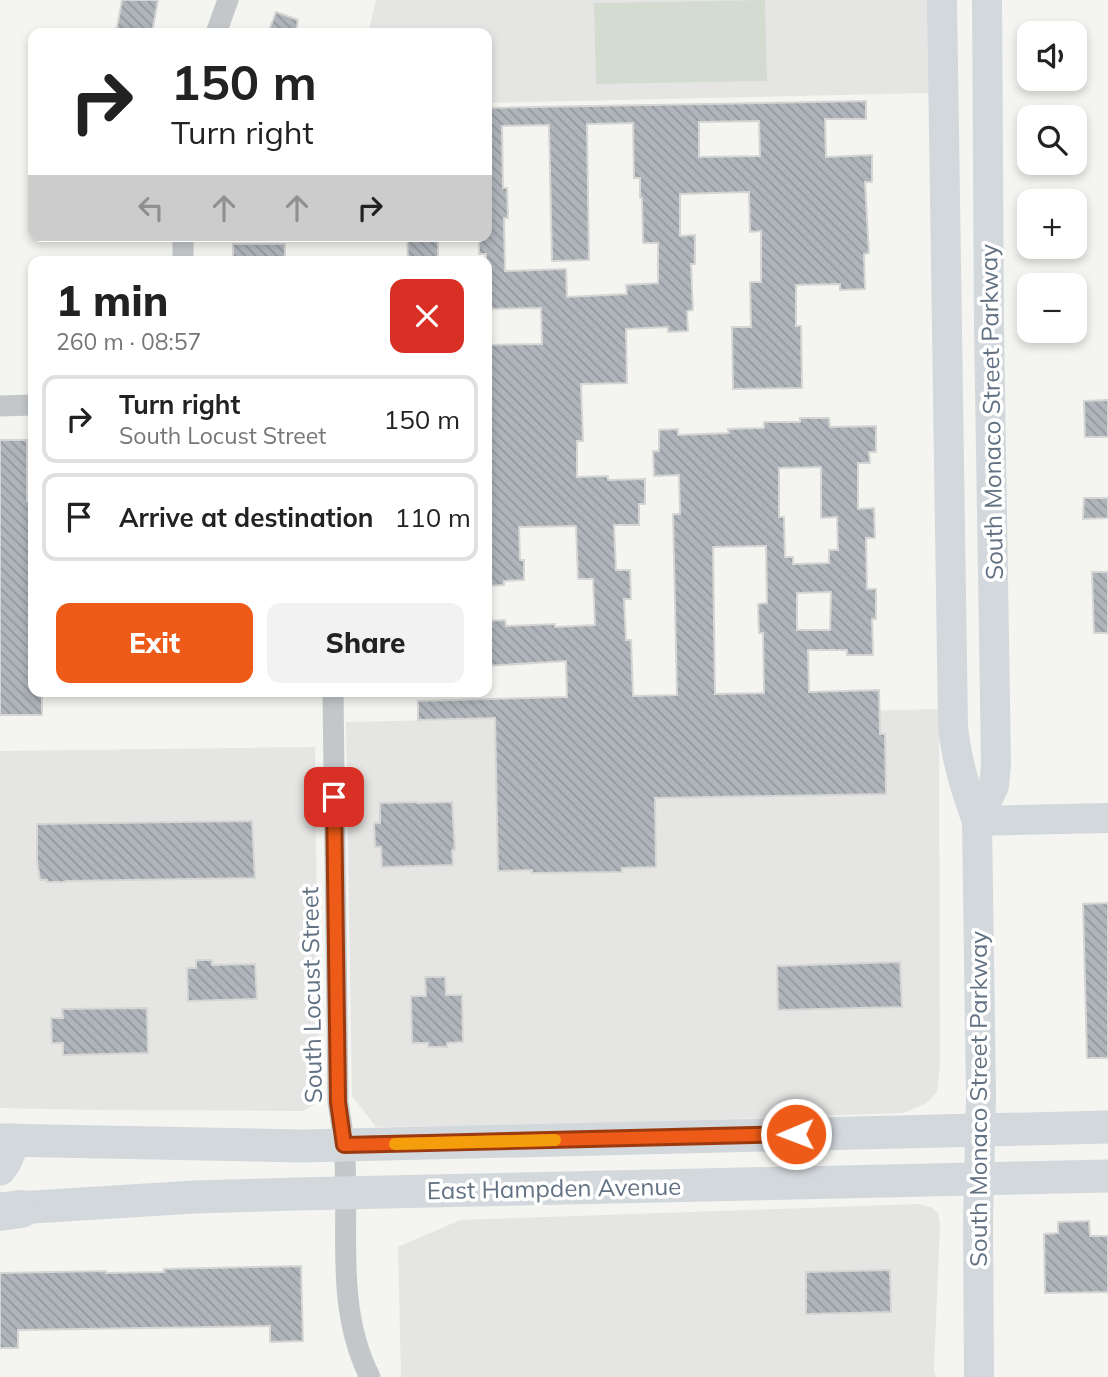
<!DOCTYPE html>
<meta charset="utf-8">
<style>
body{margin:0;font-family:Mulish,sans-serif;background:#f2f2f2;color:#222;height:100vh;display:flex;flex-direction:column;font-size:26px;white-space:nowrap}
*{box-sizing:border-box;margin:0}
p{font-size:23px;color:#767676}
.icon{flex:none;width:38px;height:38px;fill:none;stroke:currentColor;stroke-width:2;stroke-linecap:round;stroke-linejoin:round}
.map{position:relative;flex:1;overflow:hidden}
.panel{position:absolute;left:28px;top:256px;width:464px;height:441px;display:flex;flex-direction:column;background:#fff;border-radius:14px;box-shadow:0 4px 10px #0003}
.panel>*{flex:none}
.banner{position:absolute;left:28px;top:28px;width:464px;height:214px;border-radius:14px;box-shadow:0 4px 10px #0003;background:#fff;color:#222;overflow:hidden}
.controls{position:absolute;left:1017px;top:21px;display:grid;gap:14px}
.controls a{display:grid;place-items:center;width:70px;height:70px;border-radius:14px;background:#fff;box-shadow:0 4px 10px #0003;font-size:35px}
.pin{position:absolute;display:grid;place-items:center;width:60px;height:60px;color:#fff;margin:-30px;border-radius:14px;box-shadow:0 4px 10px #0006}
.me{position:absolute;width:77px;margin:-38px;rotate:269deg;stroke-linejoin:round;filter:drop-shadow(0 0 5px #0008)}
.turn{display:flex;align-items:center;gap:24px;height:147px;padding:0 28px;font-size:32px}
.turn .icon{width:91px;height:91px;stroke-width:2.5}
.turn b{display:block;font-size:49px;line-height:60px}
.lanes{display:flex;align-items:center;height:66px;padding:0 28px;background:#0003;justify-content:center;gap:35px;direction:ltr}
.lanes .off{opacity:.35}
.round{display:grid;place-items:center;flex:none;width:74px;height:74px;border-radius:14px;background:#f2f2f2}
.head{display:flex;align-items:center;justify-content:space-between;height:119px;padding:0 28px}
h1{font-size:42px;font-weight:800;line-height:52px}
.action{display:flex;gap:14px;margin-top:auto;padding:14px 28px}
.action a{flex:1;height:80px;border-radius:14px;background:#ee5a17;color:#fff;font-size:28px;font-weight:800;line-height:80px;text-align:center}
.action a+a{background:#f2f2f2;color:#222}
ul{padding:0;list-style:none}
li{display:flex;align-items:center;gap:21px;height:88px;margin:0 14px 10px;padding:0 14px;border:4px solid #e0e0e0;border-radius:14px}
li div{flex:1}
li b{display:block;font-size:26px}
li em{font-style:normal}
.map>svg:first-child{display:block}
.built{fill:#e5e6e4}
.grass{fill:#d4dcd1}
.building{fill:url(#building-back-hatch);stroke:#d5d6d3;stroke-width:2;fill-rule:evenodd}
.lines{fill:none;stroke-linecap:round;stroke-linejoin:round}
.street{stroke:#c4c7ca;stroke-width:21}
.secondary{stroke:#d3d8dc;stroke-width:30}
.primary{stroke:#d3d8dc;stroke-width:33}
.highway{stroke:#d3d8dc;stroke-width:38}
.route-casing{stroke:#9b3a0f;stroke-width:18}
.route{stroke:#ee5a17;stroke-width:12}
.slow{stroke:#f59e0b;stroke-width:12}
.labels{text-anchor:middle;dominant-baseline:central;stroke-width:7;stroke-linejoin:round;paint-order:stroke}
.street-label{font-size:24px;fill:#627283;stroke:#fff}
</style>
<div class="map">
<svg width="1108" height="1377" viewBox="0 0 1108 1377">
<defs>
<pattern id="building-back-hatch" width="6" height="6" patternUnits="userSpaceOnUse" patternTransform="scale(1.75)"><rect width="6" height="6" fill="#afb5bb"/><path d="M-1 5l2 2M0 0l6 6M5-1l2 2" fill="none" stroke="#92989d"/></pattern>
</defs>
<rect width="100%" height="100%" fill="#f4f5f0"/>
<!-- built -->
<g class="built">
<polygon points="376,0 929,0 930,93 487,103 486,33 368,33"/>
<polygon points="939,709 940,1065 937,1092 927,1103 903,1113 547,1125 376,1127 352,1096 346,722"/>
<polygon points="315,747 319,1092 315,1104 303,1111 94,1110 0,1108 0,751"/>
<polygon points="918,1204 931,1207 938,1213 940,1225 934,1370 936,1377 401,1377 398,1247 460,1220"/>
</g>
<!-- grass -->
<polygon class="grass" points="765,0 767,81 596,84 594,3"/>
<!-- building -->
<g class="building">
<polygon points="122,0 158,0 152,33 116,33"/>
<polygon points="276,12 298,20 296,33 268,33"/>
<path d="M 866,101 L 866,119 L 825,119 L 826,157 L 872,155 L 872,182 L 865,182 L 869,253 L 864,254 L 865,289 L 840,290 L 840,284 L 796,285 L 796,326 L 801,326 L 802,388 L 733,389 L 732,327 L 751,327 L 750,282 L 761,282 L 761,231 L 750,232 L 749,192 L 680,194 L 680,236 L 695,235 L 695,264 L 691,264 L 693,310 L 687,311 L 688,331 L 668,332 L 668,327 L 626,329 L 627,383 L 581,384 L 583,441 L 577,441 L 577,477 L 608,476 L 608,480 L 645,479 L 645,504 L 639,504 L 639,525 L 614,525 L 616,570 L 630,570 L 631,599 L 624,599 L 626,640 L 631,640 L 633,696 L 677,695 L 673,514 L 680,514 L 679,475 L 654,476 L 653,451 L 659,451 L 659,430 L 678,429 L 678,435 L 729,433 L 728,429 L 764,428 L 764,422 L 800,422 L 800,418 L 829,418 L 830,427 L 876,426 L 876,452 L 869,452 L 870,463 L 858,463 L 858,509 L 874,508 L 875,538 L 866,538 L 867,589 L 876,589 L 876,619 L 872,619 L 873,655 L 847,655 L 847,650 L 808,650 L 809,692 L 879,690 L 880,734 L 885,734 L 886,794 L 655,798 L 656,867 L 622,868 L 622,872 L 532,873 L 532,870 L 498,871 L 495,718 L 418,720 L 418,701 L 567,697 L 566,661 L 486,666 L 486,621 L 505,620 L 506,626 L 555,624 L 555,627 L 595,625 L 593,579 L 578,579 L 576,526 L 519,527 L 520,560 L 524,560 L 524,580 L 504,581 L 504,585 L 486,586 L 486,345 L 542,344 L 541,308 L 486,309 L 486,254 L 479,254 L 479,236 L 486,236 L 486,108 ZM 759,121 L 760,156 L 699,157 L 699,122 ZM 633,123 L 634,178 L 640,178 L 640,198 L 642,198 L 643,243 L 658,243 L 658,283 L 626,285 L 627,294 L 567,297 L 566,269 L 505,271 L 504,218 L 508,218 L 507,188 L 503,188 L 502,126 L 549,125 L 552,261 L 589,260 L 587,124 ZM 821,467 L 821,518 L 837,517 L 838,550 L 829,550 L 829,563 L 793,564 L 793,557 L 785,557 L 784,517 L 779,517 L 779,468 ZM 766,546 L 767,603 L 758,604 L 759,633 L 763,633 L 764,693 L 715,694 L 713,547 ZM 831,592 L 830,630 L 797,630 L 797,593 Z"/>
<polygon points="407,236 438,236 438,261 408,261"/>
<rect x="233" y="244" width="52" height="17"/>
<polygon points="1108,400 1108,437 1085,437 1084,401"/>
<polygon points="0,440 27,440 27,501 33,500 33,691 42,691 42,715 0,715"/>
<polygon points="1084,498 1108,498 1108,518 1083,519"/>
<polygon points="1092,572 1108,572 1108,633 1094,633"/>
<polygon points="417,802 417,803 452,802 455,850 452,850 453,865 382,867 381,847 375,847 374,823 380,823 380,803"/>
<polygon points="252,821 255,878 66,881 66,882 47,882 47,880 40,880 37,861 37,824"/>
<polygon points="1108,903 1108,1058 1087,1058 1083,904"/>
<polygon points="196,960 212,960 212,965 255,964 257,999 188,1001 187,968 196,968"/>
<polygon points="900,962 902,1007 778,1010 777,966"/>
<polygon points="425,977 445,977 446,995 462,995 463,1042 447,1043 447,1047 428,1047 428,1043 412,1043 411,996 426,996"/>
<polygon points="147,1008 148,1053 63,1055 63,1043 52,1043 51,1018 63,1018 62,1009"/>
<polygon points="1089,1221 1090,1236 1108,1236 1108,1292 1045,1293 1044,1234 1058,1233 1058,1222"/>
<polygon points="301,1266 303,1341 270,1342 270,1326 18,1330 18,1348 0,1348 0,1273 106,1271 106,1273 164,1272 164,1269"/>
<polygon points="890,1270 891,1312 806,1314 806,1272"/>
</g>
<g class="lines">
<!-- street -->
<g class="street">
<polyline points="216,33 228,0"/>
<polyline points="183,236 183,261"/>
<polyline points="0,406 33,405"/>
<path d="M 333,691 L 338,1102 C 340,1116 343,1131 344,1145 C 351,1223 333,1304 370,1377"/>
</g>
<!-- secondary -->
<g class="secondary">
<path d="M 942,0 L 953,726 C 956,759 965,789 977,821 L 981,1097 L 978,1220 L 979,1377"/>
<polyline points="977,821 994,786 996,764 989,327 987,0"/>
<polyline points="977,821 1108,818"/>
</g>
<!-- primary -->
<g class="primary">
<polyline points="0,1140 302,1146 1108,1127"/>
<polyline points="0,1169 6,1160 14,1140"/>
<polyline points="0,1209 194,1197 296,1194 1108,1176"/>
</g>
<!-- highway -->
<polyline class="highway" points="0,1212 21,1209"/>
</g>
<g class="lines">
<defs>
<polyline id="route" points="334,797 338,1102 344,1145 796,1134"/>
</defs>
<!-- route casing -->
<use href="#route" class="route-casing"/>
<!-- route -->
<use href="#route" class="route"/>
<!-- slow -->
<polyline class="slow" points="395,1144 555,1140"/>
</g>
<g class="labels">
<!-- street labels -->
<g class="street-label">
<text transform="translate(991 412) rotate(-91)">South Monaco Street Parkway</text>
<text transform="translate(311 995) rotate(-91)">South Locust Street</text>
<text transform="translate(978 1099) rotate(-90)">South Monaco Street Parkway</text>
<text transform="translate(554 1188) rotate(-1)">East Hampden Avenue</text>
</g>
</g>
</svg>
<div class="controls">
<a><svg class="icon" aria-label="sound" viewBox="0 0 24 24"><path d="M4 9h4l5-4v14l-5-4H4zM17 9q2 3 0 6"/></svg></a>
<a><svg class="icon" aria-label="search" viewBox="0 0 24 24"><circle cx="10" cy="10" r="6"/><path d="M15 15l6 6"/></svg></a>
<a>+</a>
<a>−</a>
</div>
<div class="pin" style="left:334px;top:797px;background:#d93025"><svg class="icon" aria-label="arrive" viewBox="0 0 24 24"><path d="M6 21V4h12l-3 4 3 4H6"/></svg></div>
<svg class="me" style="left:796px;top:1134px" viewBox="-20 -20 40 40"><circle r="17" fill="#ee5a17" stroke="#fff" stroke-width="3"/><path d="M0-11L8 9 0 5-8 9z" fill="#fff"/></svg>
<div class="banner">
<div class="turn"><svg class="icon" aria-label="right" viewBox="0 0 24 24"><path d="M7 20v-9h11M14 6l5 5-5 5"/></svg><div><b>150 m</b>Turn right</div></div>
<div class="lanes"><svg class="icon off" aria-label="left" viewBox="0 0 24 24"><path d="M17 20v-9H6M10 6l-5 5 5 5"/></svg><svg class="icon off" aria-label="ahead" viewBox="0 0 24 24"><path d="M12 20V5M6 11l6-6 6 6"/></svg><svg class="icon off" aria-label="ahead" viewBox="0 0 24 24"><path d="M12 20V5M6 11l6-6 6 6"/></svg><svg class="icon" aria-label="right" viewBox="0 0 24 24"><path d="M7 20v-9h11M14 6l5 5-5 5"/></svg></div>
</div>
<section class="panel">
<div class="head"><div><h1>1 min</h1><p>260 m · 08:57</p></div><a class="round" style="background:#d93025;color:#fff"><svg class="icon" aria-label="close" viewBox="0 0 24 24"><path d="M6 6l12 12M18 6L6 18"/></svg></a></div>
<ul>
<li><svg class="icon" aria-label="right" viewBox="0 0 24 24"><path d="M7 20v-9h11M14 6l5 5-5 5"/></svg><div><b>Turn right</b><p>South Locust Street</p></div><em>150 m</em></li>
<li><svg class="icon" aria-label="arrive" viewBox="0 0 24 24"><path d="M6 21V4h12l-3 4 3 4H6"/></svg><div><b>Arrive at destination</b></div><em>110 m</em></li>
</ul>
<div class="action"><a>Exit</a><a>Share</a></div>
</section>
</div>
